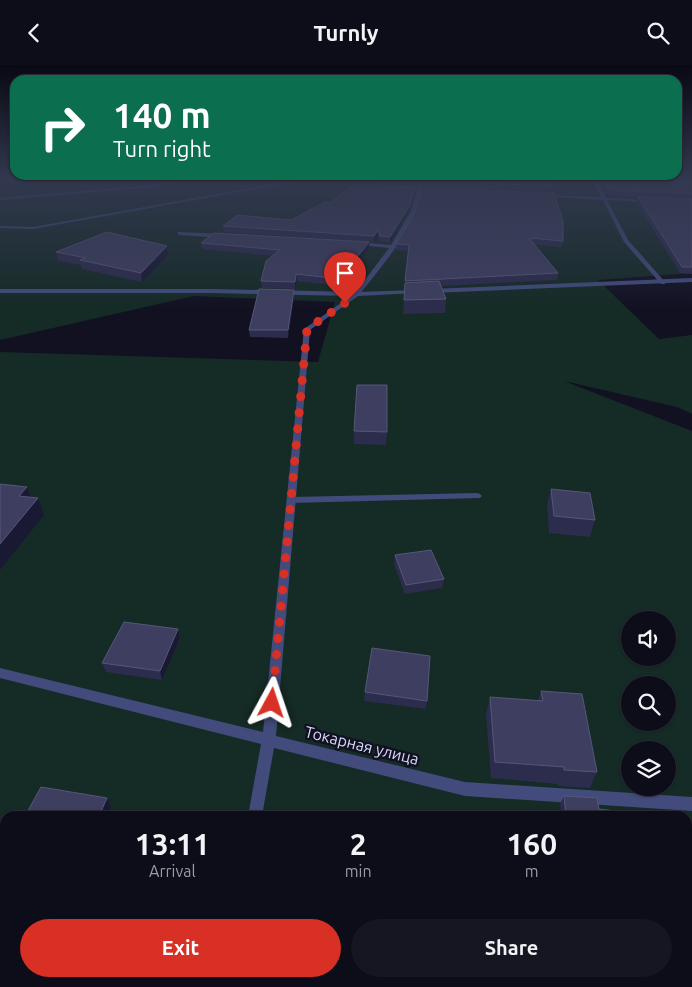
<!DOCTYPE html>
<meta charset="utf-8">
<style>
body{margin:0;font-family:Ubuntu,sans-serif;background:#161623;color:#f1f3f6;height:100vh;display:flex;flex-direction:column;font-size:19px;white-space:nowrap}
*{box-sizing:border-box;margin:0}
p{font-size:16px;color:#9a9ca2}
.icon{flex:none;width:28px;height:28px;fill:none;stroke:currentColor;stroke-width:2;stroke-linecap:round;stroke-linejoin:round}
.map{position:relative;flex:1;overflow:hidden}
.sheet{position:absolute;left:0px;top:746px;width:692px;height:176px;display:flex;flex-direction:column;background:#0d0d1a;border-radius:15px 15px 0 0;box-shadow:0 1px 4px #0004,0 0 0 1px #2d2d39}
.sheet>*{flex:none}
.top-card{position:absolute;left:10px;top:10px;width:672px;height:105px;border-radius:15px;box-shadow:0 1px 4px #0004,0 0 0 1px #2d2d39;background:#0b6e4f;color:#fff;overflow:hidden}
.tools{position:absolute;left:621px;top:546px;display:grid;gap:10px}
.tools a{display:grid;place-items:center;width:55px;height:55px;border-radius:50%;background:#0d0d1a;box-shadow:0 1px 4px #0004,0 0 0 1px #2d2d39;font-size:25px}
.pin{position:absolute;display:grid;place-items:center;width:42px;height:42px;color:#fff;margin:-51px -21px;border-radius:50% 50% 50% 0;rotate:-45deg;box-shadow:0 0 5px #0007}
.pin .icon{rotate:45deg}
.me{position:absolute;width:55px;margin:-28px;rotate:5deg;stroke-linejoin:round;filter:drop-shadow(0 0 4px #0008)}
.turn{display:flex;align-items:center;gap:18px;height:105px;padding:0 20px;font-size:22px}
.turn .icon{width:65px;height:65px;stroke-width:2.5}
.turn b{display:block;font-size:35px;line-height:42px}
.eta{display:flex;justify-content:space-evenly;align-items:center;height:85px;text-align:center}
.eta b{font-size:30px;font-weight:600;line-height:35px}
.cta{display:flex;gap:10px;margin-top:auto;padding:10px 20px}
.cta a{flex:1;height:58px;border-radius:30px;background:#d93025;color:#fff;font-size:20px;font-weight:600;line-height:58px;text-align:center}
.cta a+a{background:#161623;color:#f1f3f6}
header{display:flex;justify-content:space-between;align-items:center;height:65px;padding:0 20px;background:#0d0d1a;font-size:22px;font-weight:600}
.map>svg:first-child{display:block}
.green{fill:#152b26;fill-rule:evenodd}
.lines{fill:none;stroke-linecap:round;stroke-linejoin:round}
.service{fill:#424b7b;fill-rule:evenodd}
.minor{fill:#424b7b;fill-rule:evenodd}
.wall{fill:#2c2c4d}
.shaded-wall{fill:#191934}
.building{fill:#3e3f60;stroke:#565778}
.route{stroke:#d93025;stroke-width:9;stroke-dasharray:0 16.2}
.labels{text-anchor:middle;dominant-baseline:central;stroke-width:5;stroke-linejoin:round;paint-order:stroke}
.near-street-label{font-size:16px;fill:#d7dafa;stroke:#112}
</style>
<header><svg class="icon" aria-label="back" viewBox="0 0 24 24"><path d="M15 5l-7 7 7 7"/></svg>Turnly<svg class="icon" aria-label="search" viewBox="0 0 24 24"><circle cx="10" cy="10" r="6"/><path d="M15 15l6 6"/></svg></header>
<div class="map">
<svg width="692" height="922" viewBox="0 0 692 922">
<rect width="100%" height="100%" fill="#112"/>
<!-- green -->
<path class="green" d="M 0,114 L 692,114 L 692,208 L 598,215 L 659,274 L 692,270 L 692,349 L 677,342 L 564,316 L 692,366 L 692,922 L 0,922 L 0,287 L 318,297 L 335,237 L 194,231 L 0,275 ZM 630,555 L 668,555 L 668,592 L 630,592 ZM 630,620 L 668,620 L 668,658 L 630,658 ZM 630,685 L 668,685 L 668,722 L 630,722 ZM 5,751 L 688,751 L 688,918 L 5,918 Z"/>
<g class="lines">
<!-- service -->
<g class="service">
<polygon points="183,114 194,114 152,122 0,135 0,133 152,120"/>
<polygon points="300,114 311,114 33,164 0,163 0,161 33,162"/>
<path d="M 420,114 L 424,114 L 422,124 L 438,126 L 422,126 C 414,166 383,199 359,230 L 355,230 L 355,228 L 389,183 L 353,179 L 356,177 L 391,180 L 411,146 L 417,126 L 399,124 L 418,124 Z"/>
<polygon points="592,114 596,114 606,133 653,135 651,137 607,135 628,175 665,217 665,219 661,219 624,177 603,135 541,131 543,130 601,132"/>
<polygon points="177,167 224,169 227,171 224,173 179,170"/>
<polygon points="477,428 480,429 482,431 480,433 291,438 286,435 291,432"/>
</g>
<!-- minor -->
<g class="minor">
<polygon points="692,213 692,217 431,228 428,226 431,224"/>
<polygon points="0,224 212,224 357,227 418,225 419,226 416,228 358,231 310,265 276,671 465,717 692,732 692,746 465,731 274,683 262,751 248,751 261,679 0,613 0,603 263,667 304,264 351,231 212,228 0,228"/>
<rect x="215" y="918" width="18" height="4"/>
</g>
</g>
<!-- wall -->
<g class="wall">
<polygon points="378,114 418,114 417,121 378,120"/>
<polygon points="425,114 551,121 550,127 424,121"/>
<polygon points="564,114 591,114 591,116 565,115"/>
<polygon points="597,114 692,114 692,209 680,208 636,137 638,132 608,130"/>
<polygon points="415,122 415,128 409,145 390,178 380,177 378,171 374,177 224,167 223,161 291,155 329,138"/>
<polygon points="414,150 563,176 561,182 535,180 558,208 557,215 441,221 446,234 445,248 403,249 408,186 396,185 396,179"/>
<polygon points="201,178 369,184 340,221 297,216 295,224 262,223 261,216 273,191 202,184"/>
<polygon points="56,187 168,190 142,217 82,204 81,200 58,196"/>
<polygon points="294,225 294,232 288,273 250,272 249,265"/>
<polygon points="354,366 387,367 386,380 354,379"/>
<polygon points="551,424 595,455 590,472 549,468 547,440"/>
<polygon points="395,490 444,514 442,523 405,529 394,499"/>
<polygon points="178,564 180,573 162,615 106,607 102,598"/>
<polygon points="541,626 597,707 590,723 558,721 557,719 491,713 486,649 490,632 538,635"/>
<polygon points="365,627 427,636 426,644 364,636"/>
<polygon points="564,731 599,744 617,751 562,751 560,739"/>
<rect x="688" y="822" width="4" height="70"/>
</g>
<!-- shaded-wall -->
<g class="shaded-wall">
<polygon points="415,122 415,128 409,145 390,178 390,172"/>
<polygon points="378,165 378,171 374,177 374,171"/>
<polygon points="369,177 369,184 340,221 340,214"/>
<polygon points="167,181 168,190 142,217 141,208"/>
<polygon points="296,209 297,216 295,224 295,217"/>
<polygon points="294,225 294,232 288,273 288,265"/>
<polygon points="27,422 34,438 38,433 44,450 0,505 0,479 19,431"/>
<polygon points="178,564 180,573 162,615 160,606"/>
<polygon points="107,733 111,741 106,751 99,751"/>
</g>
<!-- building -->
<g class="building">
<polygon points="378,114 417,114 417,116"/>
<polygon points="425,114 549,114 551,121 425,116"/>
<polygon points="602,114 692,114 692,129 609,125"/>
<polygon points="354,120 415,122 410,140 390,172 380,171 378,165 374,171 223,161 237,150 291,155 325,137 329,138"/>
<polygon points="424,123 554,128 563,156 563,176 529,173 558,208 405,216 409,180 396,179 414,150"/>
<polygon points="638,132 692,134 692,202 682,202"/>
<polygon points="107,167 167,181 141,208 80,195 86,193 56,187"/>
<polygon points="214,168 369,177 340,214 296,209 295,217 261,216 266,196 280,185 201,178"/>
<polygon points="439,216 446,234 404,235 405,218"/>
<polygon points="259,224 294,225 288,265 249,265"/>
<polygon points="357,320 387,320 387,367 354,366"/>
<polygon points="0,419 27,422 19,431 38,433 0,479"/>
<polygon points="551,424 590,428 595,455 554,451"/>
<polygon points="431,485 444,514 406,520 395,490"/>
<polygon points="124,557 178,564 160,606 102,598"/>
<polygon points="372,583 430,591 427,636 365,627"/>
<polygon points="541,626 582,629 597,707 564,705 564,702 495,697 490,632 543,636"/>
<polygon points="41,722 107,733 99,751 25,751"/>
<polygon points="564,731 597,733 599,744 616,746 617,751 566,751"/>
<rect x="688" y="822" width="4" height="56"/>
</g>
<!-- sky -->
<linearGradient id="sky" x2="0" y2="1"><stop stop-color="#090913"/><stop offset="0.47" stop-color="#32384f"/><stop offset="1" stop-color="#32384f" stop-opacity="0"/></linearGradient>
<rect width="692" height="243" fill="url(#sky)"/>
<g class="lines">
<!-- route -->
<polyline class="route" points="272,638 307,264 345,238"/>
</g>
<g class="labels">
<!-- near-street labels -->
<g class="near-street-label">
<text transform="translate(362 680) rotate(14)">Токарная улица</text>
</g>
</g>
</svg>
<div class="tools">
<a><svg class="icon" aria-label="sound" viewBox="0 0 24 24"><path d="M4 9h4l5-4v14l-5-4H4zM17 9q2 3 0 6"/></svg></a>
<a><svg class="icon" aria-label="search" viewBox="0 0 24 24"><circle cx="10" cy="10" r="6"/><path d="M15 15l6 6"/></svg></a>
<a><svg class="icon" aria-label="layers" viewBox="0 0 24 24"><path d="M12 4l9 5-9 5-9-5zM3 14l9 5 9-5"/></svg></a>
</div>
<div class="pin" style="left:345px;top:238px;background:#d93025"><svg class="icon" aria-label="arrive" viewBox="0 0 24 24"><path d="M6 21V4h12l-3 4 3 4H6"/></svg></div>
<svg class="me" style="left:272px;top:638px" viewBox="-20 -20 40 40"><path d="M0-17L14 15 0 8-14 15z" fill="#d93025" stroke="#fff" stroke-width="4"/></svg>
<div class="top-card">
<div class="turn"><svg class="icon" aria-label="right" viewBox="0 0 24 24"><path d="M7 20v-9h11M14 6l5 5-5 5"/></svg><div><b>140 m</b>Turn right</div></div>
</div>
<section class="sheet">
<div class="eta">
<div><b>13:11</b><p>Arrival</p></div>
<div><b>2</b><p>min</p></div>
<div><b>160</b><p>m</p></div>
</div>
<div class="cta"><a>Exit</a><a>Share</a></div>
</section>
</div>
